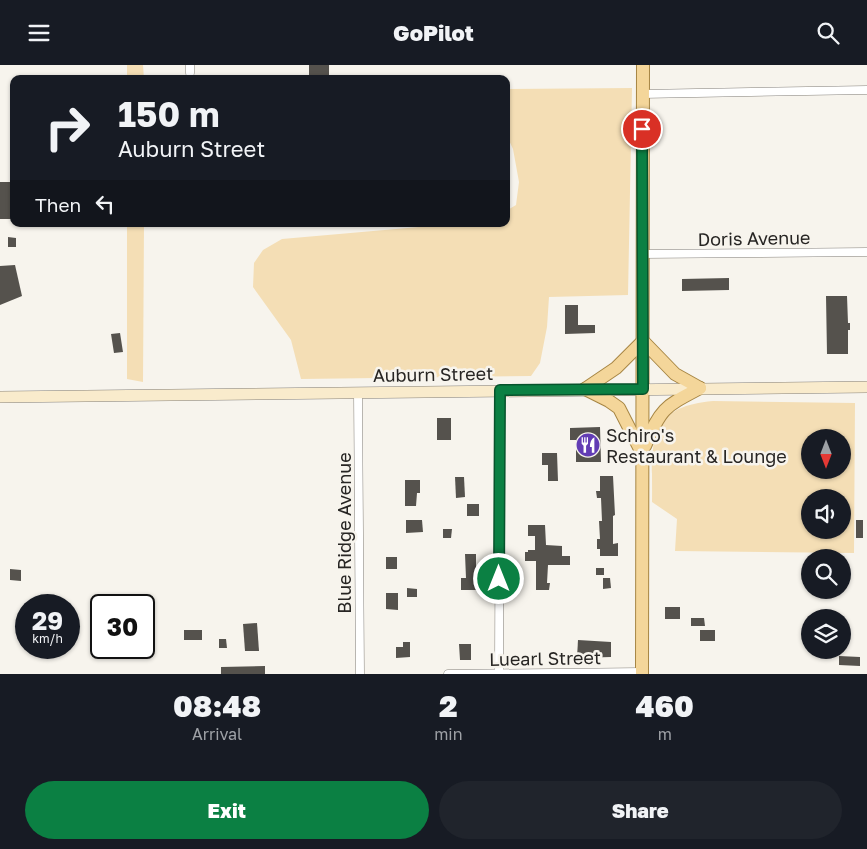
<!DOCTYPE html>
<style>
body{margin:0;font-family:"Golos Text",sans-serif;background:#20242c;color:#f1f3f6;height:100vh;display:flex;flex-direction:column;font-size:19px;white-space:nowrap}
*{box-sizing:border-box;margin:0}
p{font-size:16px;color:#9ea1a6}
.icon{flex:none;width:28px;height:28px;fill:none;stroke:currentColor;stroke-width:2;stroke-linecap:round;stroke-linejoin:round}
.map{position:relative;height:609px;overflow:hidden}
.sheet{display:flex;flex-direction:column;background:#171b24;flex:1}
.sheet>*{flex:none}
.top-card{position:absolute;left:10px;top:10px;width:500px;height:152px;border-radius:10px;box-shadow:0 1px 4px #0004;background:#171b24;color:#f1f3f6;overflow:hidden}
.needle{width:32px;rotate:180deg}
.buttons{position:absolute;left:801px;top:364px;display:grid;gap:10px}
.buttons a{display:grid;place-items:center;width:50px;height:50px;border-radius:50%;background:#171b24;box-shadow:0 1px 4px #0004;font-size:25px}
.speed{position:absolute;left:15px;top:529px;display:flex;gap:10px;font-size:25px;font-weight:700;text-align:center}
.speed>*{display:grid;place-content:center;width:65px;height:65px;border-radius:50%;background:#171b24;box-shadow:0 1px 4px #0004;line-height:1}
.speed small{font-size:12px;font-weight:400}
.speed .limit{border:2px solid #111;border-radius:8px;background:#fff;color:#111}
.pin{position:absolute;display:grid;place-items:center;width:42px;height:42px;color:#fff;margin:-21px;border:2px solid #fff;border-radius:50%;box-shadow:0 1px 5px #0007}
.me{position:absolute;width:55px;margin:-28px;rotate:0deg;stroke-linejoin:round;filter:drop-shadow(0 0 4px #0008)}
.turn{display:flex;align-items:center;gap:18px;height:105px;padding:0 25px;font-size:22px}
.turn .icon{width:65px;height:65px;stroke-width:2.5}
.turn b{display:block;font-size:35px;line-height:42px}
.then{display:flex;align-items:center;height:48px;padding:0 25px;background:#0003;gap:10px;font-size:19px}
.eta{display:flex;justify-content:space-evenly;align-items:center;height:85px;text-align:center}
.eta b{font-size:30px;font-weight:800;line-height:35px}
.button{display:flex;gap:10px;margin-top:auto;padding:10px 25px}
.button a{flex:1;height:58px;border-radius:30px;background:#0b8043;color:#fff;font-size:20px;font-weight:800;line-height:58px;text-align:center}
.button a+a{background:#20242c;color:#f1f3f6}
header{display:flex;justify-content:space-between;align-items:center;height:65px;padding:0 25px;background:#171b24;font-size:22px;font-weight:800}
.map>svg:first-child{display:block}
.green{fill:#f4deb5;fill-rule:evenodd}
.building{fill:#55524d}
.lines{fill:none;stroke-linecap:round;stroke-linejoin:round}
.minor-casing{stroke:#85817b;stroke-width:9}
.secondary-casing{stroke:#85817b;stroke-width:12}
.primary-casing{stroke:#a78644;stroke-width:14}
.minor{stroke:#fff;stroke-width:8}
.secondary{stroke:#f9ebcc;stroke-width:11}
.primary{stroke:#f4d69a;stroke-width:12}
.route-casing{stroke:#07532c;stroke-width:12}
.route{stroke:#0b8043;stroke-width:9}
.labels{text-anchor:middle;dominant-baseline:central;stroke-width:5;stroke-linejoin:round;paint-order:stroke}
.street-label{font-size:18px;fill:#272523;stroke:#f7f4ed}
.poi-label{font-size:18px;fill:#272523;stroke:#f7f4ed;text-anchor:start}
</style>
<header><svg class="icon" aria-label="menu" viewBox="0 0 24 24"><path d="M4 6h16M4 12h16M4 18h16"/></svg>GoPilot<svg class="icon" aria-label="search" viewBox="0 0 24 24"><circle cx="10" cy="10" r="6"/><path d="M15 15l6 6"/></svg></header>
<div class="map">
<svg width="867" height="609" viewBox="0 0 867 609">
<rect width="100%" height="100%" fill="#f7f4ed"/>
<!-- green -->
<g class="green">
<polygon points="127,0 143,0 144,14 127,14"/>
<polygon points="632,23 628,230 549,232 547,262 540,298 531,311 301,314 291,275 253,222 254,198 263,185 282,174 453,159 506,159 506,146 516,140 519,117 513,84 506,69 506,24"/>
<polygon points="127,159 144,159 143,317 127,314"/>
<path d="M 713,336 L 855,338 L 854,488 L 675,486 L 677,454 L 652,437 C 653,382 643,342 713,336 ZM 810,372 L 842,372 L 842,405 L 810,405 ZM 810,432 L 842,432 L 842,465 L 810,465 Z"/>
</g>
<!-- building -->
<g class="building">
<rect x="309" y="0" width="20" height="11"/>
<rect x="0" y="117" width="14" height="37"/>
<polygon points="8,172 16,173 16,182 8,182"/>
<polygon points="15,200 22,231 0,240 0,201"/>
<polygon points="729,213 729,225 682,226 682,214"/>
<polygon points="826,231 847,231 848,258 850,258 850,265 848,265 848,289 827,289"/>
<polygon points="565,240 578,240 578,260 595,260 595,268 565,269"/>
<polygon points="120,268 123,287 114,288 111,269"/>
<rect x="437" y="353" width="14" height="22"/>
<polygon points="600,362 601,397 576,397 576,375 570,375 570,363"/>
<polygon points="542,388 557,388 558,416 548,416 548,400 542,400"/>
<polygon points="600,411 613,411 615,450 613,451 613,479 618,478 618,491 600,491 600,484 597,484 597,474 600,474 599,456 602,456 601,433 597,433 596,426 600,426"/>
<polygon points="455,412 464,412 465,432 456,433"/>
<polygon points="405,415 420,415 420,428 417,428 416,441 405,441"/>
<rect x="467" y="439" width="12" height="12"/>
<polygon points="406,455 422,455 423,467 406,468"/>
<rect x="856" y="455" width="7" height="18"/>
<polygon points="528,460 545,460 546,480 562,481 562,491 570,491 570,500 548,500 547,518 550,518 549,525 536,525 536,496 525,496 525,487 528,487 528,485 535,485 535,471 528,471"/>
<polygon points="443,464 452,464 451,473 443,473"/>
<polygon points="465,489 476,489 476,525 461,525 461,513 466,513"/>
<rect x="386" y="492" width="11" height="12"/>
<rect x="596" y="503" width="8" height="7"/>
<polygon points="10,504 21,505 21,516 10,515"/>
<polygon points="603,513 610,513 611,523 603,524"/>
<polygon points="407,523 417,524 417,532 407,532"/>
<polygon points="386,528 398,528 398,545 386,544"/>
<rect x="665" y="542" width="15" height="12"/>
<polygon points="691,553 704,553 705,561 691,561"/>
<polygon points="257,558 259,586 245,586 243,559"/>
<rect x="184" y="565" width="18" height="10"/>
<rect x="700" y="565" width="15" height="11"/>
<polygon points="219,574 226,574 227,583 219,583"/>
<polygon points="578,575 611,577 611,592 577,593"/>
<polygon points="403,577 410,577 410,592 396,593 396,582 403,582"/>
<polygon points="459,579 471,579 471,595 460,595"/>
<polygon points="839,591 860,592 860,601 839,600"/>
<polygon points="265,601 265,609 221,609 221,602"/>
</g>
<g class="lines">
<defs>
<g id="minor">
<polyline points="190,0 190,8"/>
<polyline points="642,29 867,25"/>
<polyline points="642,189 867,187"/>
<polyline points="358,327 360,609"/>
<polyline points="448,609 642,607"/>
<polyline points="499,609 500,325"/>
</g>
<polyline id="secondary" points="0,332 867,322"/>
<g id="primary">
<polyline points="585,324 616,303 643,276 675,309 700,323"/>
<polyline points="585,324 609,336 619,343 641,386"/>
<path d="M 645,381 C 661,343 664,342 700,323"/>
<polyline points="642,609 643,0"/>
</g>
</defs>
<!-- minor casing -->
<use href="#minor" class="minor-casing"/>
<!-- secondary casing -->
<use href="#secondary" class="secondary-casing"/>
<!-- primary casing -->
<use href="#primary" class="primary-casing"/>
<!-- minor -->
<use href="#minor" class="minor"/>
<!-- secondary -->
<use href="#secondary" class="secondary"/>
<!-- primary -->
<use href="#primary" class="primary"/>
</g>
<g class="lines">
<defs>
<polyline id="route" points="499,514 500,325 643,324 642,64"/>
</defs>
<!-- route casing -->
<use href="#route" class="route-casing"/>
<!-- route -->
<use href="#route" class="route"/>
</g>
<!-- icons -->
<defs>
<symbol id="restaurant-disc" viewBox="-11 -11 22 22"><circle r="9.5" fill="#623cb4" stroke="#f7f4ed"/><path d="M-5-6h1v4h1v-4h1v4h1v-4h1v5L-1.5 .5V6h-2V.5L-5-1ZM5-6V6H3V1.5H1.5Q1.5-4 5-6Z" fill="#fff"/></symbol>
</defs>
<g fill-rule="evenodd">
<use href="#restaurant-disc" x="574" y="366" width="28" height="28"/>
</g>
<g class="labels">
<!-- street labels -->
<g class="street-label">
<text transform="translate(754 173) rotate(-1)">Doris Avenue</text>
<text transform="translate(433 309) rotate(-1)">Auburn Street</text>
<text transform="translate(344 468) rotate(-90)">Blue Ridge Avenue</text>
<text transform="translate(545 593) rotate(-1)">Luearl Street</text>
</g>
<!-- poi labels -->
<g class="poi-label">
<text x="606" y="370">Schiro's<tspan x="606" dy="21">Restaurant &amp; Lounge</tspan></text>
</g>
</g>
</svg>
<div class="buttons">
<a><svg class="needle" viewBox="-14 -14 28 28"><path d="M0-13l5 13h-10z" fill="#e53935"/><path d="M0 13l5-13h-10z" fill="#9ea1a6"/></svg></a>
<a><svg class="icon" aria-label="sound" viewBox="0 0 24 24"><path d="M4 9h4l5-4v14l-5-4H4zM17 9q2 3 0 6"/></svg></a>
<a><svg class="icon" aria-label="search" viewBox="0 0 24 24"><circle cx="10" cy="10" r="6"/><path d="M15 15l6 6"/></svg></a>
<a><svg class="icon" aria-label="layers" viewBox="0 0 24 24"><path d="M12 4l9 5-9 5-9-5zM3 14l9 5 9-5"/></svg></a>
</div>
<div class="speed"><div>29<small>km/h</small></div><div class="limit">30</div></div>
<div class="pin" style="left:642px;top:64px;background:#d93025"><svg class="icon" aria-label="arrive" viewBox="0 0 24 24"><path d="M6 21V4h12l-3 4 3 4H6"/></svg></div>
<svg class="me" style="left:499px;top:514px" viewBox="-20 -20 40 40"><circle r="17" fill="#0b8043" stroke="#fff" stroke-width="3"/><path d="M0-11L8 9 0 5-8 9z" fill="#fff"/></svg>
<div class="top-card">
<div class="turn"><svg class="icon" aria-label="right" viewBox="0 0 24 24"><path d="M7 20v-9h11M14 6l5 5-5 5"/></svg><div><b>150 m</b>Auburn Street</div></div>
<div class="then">Then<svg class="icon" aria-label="left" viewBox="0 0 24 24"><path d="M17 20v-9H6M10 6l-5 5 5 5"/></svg></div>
</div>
</div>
<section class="sheet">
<div class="eta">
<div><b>08:48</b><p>Arrival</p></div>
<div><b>2</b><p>min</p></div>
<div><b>460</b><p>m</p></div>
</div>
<div class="button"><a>Exit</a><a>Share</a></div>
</section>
